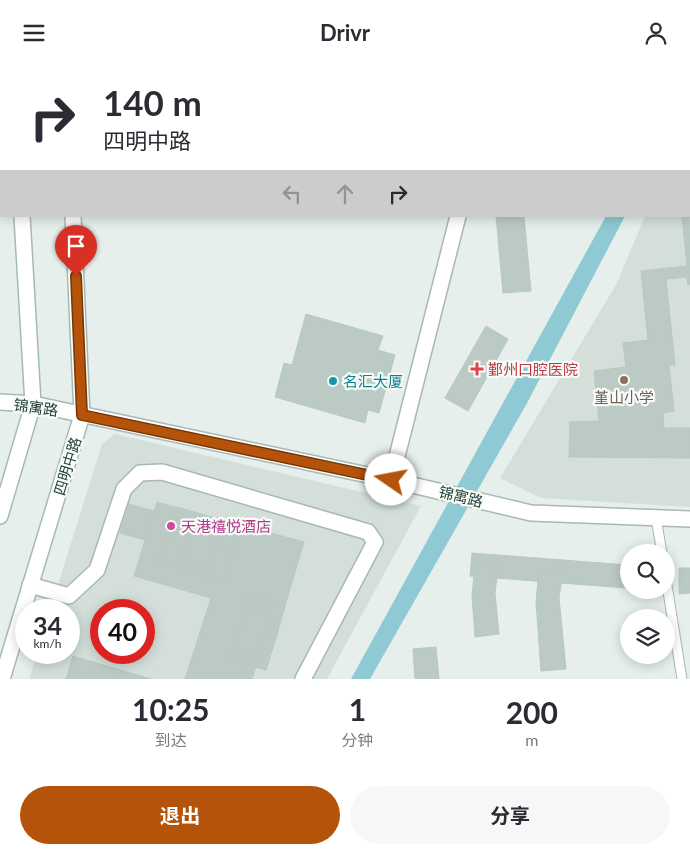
<!DOCTYPE html>
<html lang="zh">
<meta charset="utf-8">
<style>
body{margin:0;font-family:Lato,"Noto Sans SC",sans-serif;background:#f7f7f7;color:#2b2b33;height:100vh;display:flex;flex-direction:column;font-size:19px;white-space:nowrap}
*{box-sizing:border-box;margin:0}
p{font-size:16px;color:#7c7c81}
.icon{flex:none;width:28px;height:28px;fill:none;stroke:currentColor;stroke-width:2;stroke-linecap:round;stroke-linejoin:round}
.map{position:relative;height:614px;overflow:hidden}
.side{display:flex;flex-direction:column;background:#fff;flex:1}
.side>*{flex:none}
.guide{position:absolute;left:0px;top:0px;width:690px;height:152px;box-shadow:0 2px 12px #0003;background:#fff;color:#2b2b33;overflow:hidden}
.controls{position:absolute;left:620px;top:479px;display:grid;gap:10px}
.controls a{display:grid;place-items:center;width:55px;height:55px;border-radius:50%;background:#fff;box-shadow:0 2px 12px #0003;font-size:25px}
.speed{position:absolute;left:15px;top:534px;display:flex;gap:10px;font-size:25px;font-weight:700;text-align:center}
.speed>*{display:grid;place-content:center;width:65px;height:65px;border-radius:50%;background:#fff;box-shadow:0 2px 12px #0003;line-height:1}
.speed small{font-size:12px;font-weight:400}
.speed .limit{border:8px solid #d22;background:#fff;color:#111}
.pin{position:absolute;display:grid;place-items:center;width:42px;height:42px;color:#fff;margin:-51px -21px;border-radius:50% 50% 50% 0;rotate:-45deg;box-shadow:0 0 5px #0007}
.pin .icon{rotate:45deg}
.me{position:absolute;width:55px;margin:-28px;rotate:282deg;stroke-linejoin:round;filter:drop-shadow(0 0 4px #0008)}
.turn{display:flex;align-items:center;gap:18px;height:105px;padding:0 20px;font-size:22px}
.turn .icon{width:65px;height:65px;stroke-width:2.5}
.turn b{display:block;font-size:35px;line-height:42px}
.lanes{display:flex;align-items:center;height:48px;padding:0 20px;background:#0003;justify-content:center;gap:25px;direction:ltr}
.lanes .off{opacity:.35}
.eta{display:flex;justify-content:space-evenly;align-items:center;height:85px;text-align:center}
.eta b{font-size:30px;font-weight:700;line-height:35px}
.button{display:flex;gap:10px;margin-top:auto;padding:10px 20px}
.button a{flex:1;height:58px;border-radius:30px;background:#b45309;color:#fff;font-size:20px;font-weight:700;line-height:58px;text-align:center}
.button a+a{background:#f7f7f7;color:#2b2b33}
header{display:flex;justify-content:space-between;align-items:center;height:65px;padding:0 20px;background:#fff;font-size:22px;font-weight:700}
.map>svg:first-child{display:block}
.built{fill:#d4dfda;fill-rule:evenodd}
.water{fill:#8ec9d4}
.building{fill:#bbcac4;stroke:#b8c9c2}
.lines{fill:none;stroke-linecap:round;stroke-linejoin:round}
.service-casing{stroke:#a8b8b2;stroke-width:11}
.minor-casing{stroke:#a8b8b2;stroke-width:18}
.tertiary-casing{stroke:#a8b8b2;stroke-width:18}
.secondary-casing{stroke:#a4bbb3;stroke-width:18}
.service{stroke:#fff;stroke-width:9}
.minor{stroke:#fff;stroke-width:15}
.tertiary{stroke:#fff;stroke-width:15}
.secondary{stroke:#fff;stroke-width:15}
.route-casing{stroke:#753606;stroke-width:12}
.route{stroke:#b45309;stroke-width:9}
.health-dot{fill:#e0444e;stroke:#f7fbf9;stroke-width:2}
.education-dot{fill:#8d6e63;stroke:#f7fbf9;stroke-width:2}
.culture-dot{fill:#0f9aa8;stroke:#f7fbf9;stroke-width:2}
.hotel-dot{fill:#d1479c;stroke:#f7fbf9;stroke-width:2}
.labels{text-anchor:middle;dominant-baseline:central;stroke-width:4.5;stroke-linejoin:round;paint-order:stroke}
.health-label{font-size:15px;fill:#be3a42;stroke:#f7fbf9;text-anchor:start}
.culture-label{font-size:15px;fill:#0d838f;stroke:#f7fbf9;text-anchor:start}
.education-label{font-size:15px;fill:#785e54;stroke:#f7fbf9}
.street-label{font-size:15px;fill:#24423a;stroke:#f7fbf9}
.hotel-label{font-size:15px;fill:#b23c85;stroke:#f7fbf9;text-anchor:start}
</style>
<header><svg class="icon" aria-label="menu" viewBox="0 0 24 24"><path d="M4 6h16M4 12h16M4 18h16"/></svg>Drivr<svg class="icon" aria-label="person" viewBox="0 0 24 24"><circle cx="12" cy="8" r="4"/><path d="M4 21q1-7 8-7t8 7"/></svg></header>
<div class="map">
<svg width="690" height="614" viewBox="0 0 690 614">
<rect width="100%" height="100%" fill="#e6efeb"/>
<!-- built -->
<g class="built">
<polygon points="690,41 690,442 541,433 500,413 617,218 645,151 689,151"/>
<path d="M 115,369 L 421,441 L 327,614 L 29,614 L 37,588 L 69,588 L 69,545 L 50,545 L 102,379 ZM 101,545 L 144,545 L 144,588 L 101,588 Z"/>
</g>
<!-- water -->
<polygon class="water" points="606,151 625,151 526,340 370,614 351,614"/>
<!-- building -->
<g class="building">
<rect x="167" y="0" width="219" height="1"/>
<polygon points="689,141 690,219 688,220 687,212 666,214 675,300 669,300 674,346 663,348 664,363 690,363 690,393 569,392 570,357 599,356 594,306 626,302 623,278 648,275 641,206 687,201 682,151 689,151"/>
<polygon points="496,151 524,151 531,226 503,228"/>
<polygon points="306,249 383,271 378,285 395,290 379,348 368,345 365,358 275,332 284,298 292,300"/>
<polygon points="486,261 508,274 468,346 445,333"/>
<polygon points="157,437 304,477 266,605 256,602 252,614 185,614 211,533 134,511"/>
<polygon points="129,439 154,446 145,475 120,468"/>
<polygon points="177,442 240,461 224,515 159,498"/>
<polygon points="192,457 220,465 209,505 181,497"/>
<polygon points="472,488 628,500 626,523 470,511"/>
<polygon points="475,501 498,503 495,528 499,569 475,572 472,530"/>
<polygon points="679,503 690,503 690,528 679,529"/>
<polygon points="539,504 563,506 559,533 566,604 541,606 536,537"/>
<polygon points="249,531 285,541 266,605 231,594"/>
<polygon points="246,542 270,549 257,592 233,585"/>
<polygon points="267,560 279,563 272,586 260,583"/>
<polygon points="436,582 439,614 415,614 413,584"/>
<polygon points="73,591 151,614 66,614"/>
</g>
<g class="lines">
<defs>
<g id="service">
<polyline points="656,453 662,488"/>
<polyline points="666,514 682,614"/>
</g>
<g id="minor">
<polyline points="456,0 456,1"/>
<polyline points="391,415 458,151"/>
<polyline points="30,520 69,531 97,505 124,424 140,408 162,407 368,467 375,477 303,614"/>
</g>
<polyline id="tertiary" points="0,337 33,339 391,415 531,448 690,454"/>
<g id="secondary">
<polyline points="13,0 13,1"/>
<polyline points="66,0 66,1"/>
<polyline points="0,451 33,339 22,151"/>
<polyline points="2,614 82,350 73,151"/>
</g>
</defs>
<!-- service casing -->
<use href="#service" class="service-casing"/>
<!-- minor casing -->
<use href="#minor" class="minor-casing"/>
<!-- tertiary casing -->
<use href="#tertiary" class="tertiary-casing"/>
<!-- secondary casing -->
<use href="#secondary" class="secondary-casing"/>
<!-- service -->
<use href="#service" class="service"/>
<!-- minor -->
<use href="#minor" class="minor"/>
<!-- tertiary -->
<use href="#tertiary" class="tertiary"/>
<!-- secondary -->
<use href="#secondary" class="secondary"/>
</g>
<g class="lines">
<defs>
<polyline id="route" points="76,211 82,350 391,415"/>
</defs>
<!-- route casing -->
<use href="#route" class="route-casing"/>
<!-- route -->
<use href="#route" class="route"/>
</g>
<!-- markers -->
<path class="health-dot" d="M474.5 296.5h5v5h5v5h-5v5h-5v-5h-5v-5h5z"/>
<circle class="education-dot" cx="624" cy="315" r="5"/>
<circle class="culture-dot" cx="333" cy="316" r="5"/>
<circle class="hotel-dot" cx="171" cy="461" r="5"/>
<g class="labels">
<!-- health labels -->
<g class="health-label">
<text x="488" y="304">鄞州口腔医院</text>
</g>
<!-- culture labels -->
<g class="culture-label">
<text x="343" y="316">名汇大厦</text>
</g>
<!-- education labels -->
<g class="education-label">
<text x="624" y="332">堇山小学</text>
</g>
<!-- street labels -->
<g class="street-label">
<text transform="translate(36 342) rotate(8)">锦寓路</text>
<text transform="translate(67 401) rotate(-73)">四明中路</text>
<text transform="translate(461 431) rotate(14)">锦寓路</text>
</g>
<!-- hotel labels -->
<g class="hotel-label">
<text x="181" y="461">天港禧悦酒店</text>
</g>
</g>
</svg>
<div class="controls">
<a><svg class="icon" aria-label="search" viewBox="0 0 24 24"><circle cx="10" cy="10" r="6"/><path d="M15 15l6 6"/></svg></a>
<a><svg class="icon" aria-label="layers" viewBox="0 0 24 24"><path d="M12 4l9 5-9 5-9-5zM3 14l9 5 9-5"/></svg></a>
</div>
<div class="speed"><div>34<small>km/h</small></div><div class="limit">40</div></div>
<div class="pin" style="left:76px;top:211px;background:#d93025"><svg class="icon" aria-label="arrive" viewBox="0 0 24 24"><path d="M6 21V4h12l-3 4 3 4H6"/></svg></div>
<svg class="me" style="left:391px;top:415px" viewBox="-20 -20 40 40"><circle r="19" fill="#fff"/><path d="M0-13L10 11 0 6-10 11z" fill="#b45309"/></svg>
<div class="guide">
<div class="turn"><svg class="icon" aria-label="right" viewBox="0 0 24 24"><path d="M7 20v-9h11M14 6l5 5-5 5"/></svg><div><b>140 m</b>四明中路</div></div>
<div class="lanes"><svg class="icon off" aria-label="left" viewBox="0 0 24 24"><path d="M17 20v-9H6M10 6l-5 5 5 5"/></svg><svg class="icon off" aria-label="ahead" viewBox="0 0 24 24"><path d="M12 20V5M6 11l6-6 6 6"/></svg><svg class="icon" aria-label="right" viewBox="0 0 24 24"><path d="M7 20v-9h11M14 6l5 5-5 5"/></svg></div>
</div>
</div>
<section class="side">
<div class="eta">
<div><b>10:25</b><p>到达</p></div>
<div><b>1</b><p>分钟</p></div>
<div><b>200</b><p>m</p></div>
</div>
<div class="button"><a>退出</a><a>分享</a></div>
</section>
